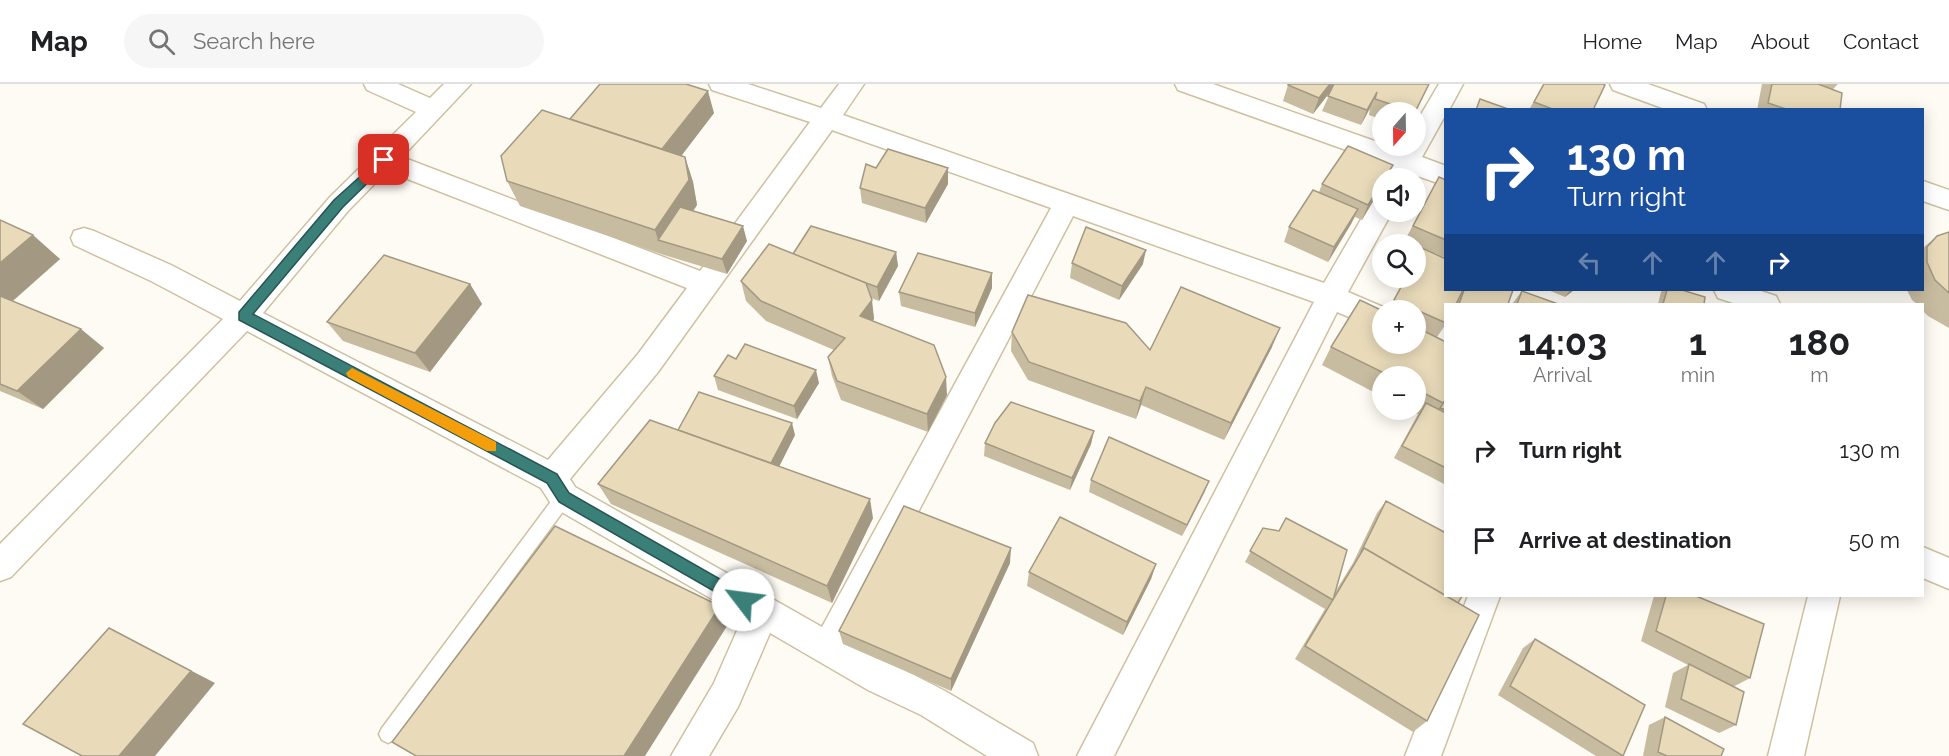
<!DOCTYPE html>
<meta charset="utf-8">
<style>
body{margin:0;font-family:Raleway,sans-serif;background:#f6f6f6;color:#202124;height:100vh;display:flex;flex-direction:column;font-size:22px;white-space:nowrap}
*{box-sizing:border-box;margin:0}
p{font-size:20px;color:#757577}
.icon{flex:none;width:33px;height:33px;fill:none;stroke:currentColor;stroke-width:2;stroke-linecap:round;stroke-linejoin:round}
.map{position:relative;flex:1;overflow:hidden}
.panel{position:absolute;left:1444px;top:219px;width:480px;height:294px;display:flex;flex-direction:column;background:#fff;border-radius:0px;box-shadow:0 3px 15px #0003}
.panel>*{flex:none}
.banner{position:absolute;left:1444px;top:24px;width:480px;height:183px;border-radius:0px;box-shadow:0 3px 15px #0003;background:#1a4fa0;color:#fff;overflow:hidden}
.needle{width:39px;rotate:200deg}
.fabs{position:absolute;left:1372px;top:18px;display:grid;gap:12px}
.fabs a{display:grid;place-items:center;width:54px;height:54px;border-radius:50%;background:#fff;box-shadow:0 3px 15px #0003;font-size:30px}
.pin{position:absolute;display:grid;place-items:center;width:51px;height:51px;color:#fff;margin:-26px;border-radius:12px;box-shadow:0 3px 9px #0006}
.me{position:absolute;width:66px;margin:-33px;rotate:300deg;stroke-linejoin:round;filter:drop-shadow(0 0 4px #0008)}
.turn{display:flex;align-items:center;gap:21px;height:126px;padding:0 24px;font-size:27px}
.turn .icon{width:78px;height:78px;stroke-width:2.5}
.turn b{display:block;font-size:42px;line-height:51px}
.lanes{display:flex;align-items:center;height:57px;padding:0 24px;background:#0003;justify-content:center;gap:30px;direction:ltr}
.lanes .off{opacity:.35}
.eta{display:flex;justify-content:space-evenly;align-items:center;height:102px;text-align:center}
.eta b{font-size:36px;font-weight:700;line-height:42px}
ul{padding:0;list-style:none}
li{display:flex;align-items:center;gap:18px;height:90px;padding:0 24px}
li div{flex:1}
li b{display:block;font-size:22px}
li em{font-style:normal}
header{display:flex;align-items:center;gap:36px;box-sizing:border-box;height:84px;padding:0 30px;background:#fff;border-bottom:2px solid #e0e0e0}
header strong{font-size:28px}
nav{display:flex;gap:33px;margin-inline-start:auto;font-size:21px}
.search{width:420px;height:54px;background:#f6f6f6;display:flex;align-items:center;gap:15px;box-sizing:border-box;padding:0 21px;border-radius:33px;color:#757577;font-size:22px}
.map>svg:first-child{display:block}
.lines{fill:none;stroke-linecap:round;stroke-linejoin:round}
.lane-casing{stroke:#cec1a1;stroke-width:3}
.street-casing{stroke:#cec1a1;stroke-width:3}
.lane{fill:#fff;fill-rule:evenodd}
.street{fill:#fff;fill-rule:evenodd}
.wall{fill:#c8bca0}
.shaded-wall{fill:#a39982}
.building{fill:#e9dbba;stroke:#a39982;stroke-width:1.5}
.route{fill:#3a8079;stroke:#26534f;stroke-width:1.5}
.slow{fill:#f59e0b}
</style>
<header>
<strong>Map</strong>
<div class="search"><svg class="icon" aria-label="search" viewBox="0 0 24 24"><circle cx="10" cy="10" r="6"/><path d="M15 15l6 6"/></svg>Search here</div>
<nav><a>Home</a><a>Map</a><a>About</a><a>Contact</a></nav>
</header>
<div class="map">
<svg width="1949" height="672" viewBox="0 0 1949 672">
<rect width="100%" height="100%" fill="#fefbf4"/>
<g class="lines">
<defs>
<polygon id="lane" points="564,406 570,408 572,413 570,418 394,656 388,659 382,656 379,650 382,644 558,408"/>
<g id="street">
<path d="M 364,0 L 398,0 L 430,14 L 444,0 L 471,0 L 402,73 L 700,187 L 810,38 L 712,6 L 709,0 L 748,0 L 821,24 L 839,0 L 864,0 L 843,31 L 1324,199 L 1374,113 L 1383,110 L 1383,128 L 1392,128 L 1348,208 L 1390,226 L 1383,226 L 1383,247 L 1337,228 L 1114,672 L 1077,672 L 1314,218 L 1073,132 L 850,558 L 945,607 L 1033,659 L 1038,672 L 987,672 L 921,631 L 868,606 L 770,549 L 738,623 L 709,672 L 671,672 L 714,599 L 743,533 L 553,423 L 541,404 L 247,247 L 11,493 L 0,497 L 0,460 L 223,235 L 151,197 L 74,161 L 71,154 L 74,147 L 84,144 L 94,147 L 171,181 L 240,217 L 330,113 L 416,28 L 367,6 ZM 832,46 L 1051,124 L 822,543 L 575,403 L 570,395 L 658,288 ZM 387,87 L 687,204 L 638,270 L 548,376 L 263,229 L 348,127 Z"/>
<polygon points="1175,0 1213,0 1400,66 1403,62 1416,62 1416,39 1439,0 1463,0 1449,26 1446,26 1446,30 1422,73 1446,82 1446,102 1412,90 1410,94 1384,94 1391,82 1178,6"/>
<polygon points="1610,0 1648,0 1704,20 1707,26 1668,26 1613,6"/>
<polygon points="1923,97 1949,106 1949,126 1923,117"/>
<polygon points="1714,206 1758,206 1776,212 1780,220 1736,220 1718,214"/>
<polygon points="1923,463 1949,474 1949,505 1923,494"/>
<polygon points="1468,512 1500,512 1441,672 1405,672"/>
<polygon points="1808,512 1840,512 1804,672 1768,672"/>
</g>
</defs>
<!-- lane casing -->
<use href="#lane" class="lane-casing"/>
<!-- street casing -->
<use href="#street" class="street-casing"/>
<!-- lane -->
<use href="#lane" class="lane"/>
<!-- street -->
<use href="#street" class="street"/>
</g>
<!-- wall -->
<g class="wall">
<polygon points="1429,0 1415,28 1383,28 1383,36 1369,31 1370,24 1361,41 1322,27 1331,7 1313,30 1283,17 1288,1"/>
<polygon points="1543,0 1603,0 1593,26 1529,26"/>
<polygon points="1762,0 1838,0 1833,5 1840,26 1757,26"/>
<polygon points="714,29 681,72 685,73 693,98 697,121 693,127 747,157 727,190 664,171 520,122 507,97 570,35"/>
<polygon points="1393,81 1362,136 1355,133 1351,140 1328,178 1284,158 1289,143 1319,108 1322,100"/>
<polygon points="1439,93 1446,96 1446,174 1405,156"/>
<polygon points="948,100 926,139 862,119 860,104"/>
<polygon points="0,136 60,175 13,217 104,264 43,325 0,307"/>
<polygon points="1949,148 1949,244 1928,232 1923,227 1923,220 1917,220 1912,216 1907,206 1923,206 1923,164 1937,152"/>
<polygon points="896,168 898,182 879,217 871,214 874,235 873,237 947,311 928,348 841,316 832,292 828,273 834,266 766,237 746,217 741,197 793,170"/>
<polygon points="1072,179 1143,180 1119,216 1070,194"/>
<polygon points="992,189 992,204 975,243 901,222 899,208"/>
<polygon points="1406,194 1446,206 1513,206 1508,220 1446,220 1446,240 1437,253 1446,258 1446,401 1394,374 1418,330 1408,326 1416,326 1416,292 1383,292 1383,313 1322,281 1331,263 1416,260 1416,226 1389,226"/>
<polygon points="470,200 482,220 430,288 343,257 327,238"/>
<polygon points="1548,206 1574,206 1565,213"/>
<polygon points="1663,206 1682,206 1704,220 1658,220 1661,208"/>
<polygon points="1522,207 1558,220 1512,220"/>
<polygon points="1012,248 1150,266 1272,263 1224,356 1141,321 1136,335 1028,296 1011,267"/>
<polygon points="736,275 819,299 797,335 718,306 714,292"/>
<polygon points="678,346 795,351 779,382 873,434 832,519 611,420 598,400"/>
<polygon points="1094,347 1091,360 1070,406 984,372 985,359"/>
<polygon points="1091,396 1209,397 1204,409 1182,452 1089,408"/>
<polygon points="1386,417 1458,519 1427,637 1413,648 1295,575 1325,525 1245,478 1263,444 1335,508 1353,479 1377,429"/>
<polygon points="1010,479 951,607 843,560 839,547"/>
<polygon points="1156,480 1151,495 1123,551 1027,502 1029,488"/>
<polygon points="1654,512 1696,512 1750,594 1733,603 1736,641 1719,649 1665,623 1673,589 1688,581 1641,557"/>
<polygon points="1535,555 1623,672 1596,672 1498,611 1523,564"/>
<polygon points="1665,633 1721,672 1643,672 1649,641"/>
</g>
<!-- shaded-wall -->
<g class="shaded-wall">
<polygon points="1330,0 1336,0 1313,30 1319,14"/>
<polygon points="708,7 714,29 669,88 661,67"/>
<polygon points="1377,8 1370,24 1361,41 1367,26"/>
<polygon points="685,73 693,98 697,121 671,160 658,156 655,146"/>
<polygon points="948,84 948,100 926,139 925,124"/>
<polygon points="1383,97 1383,101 1362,136 1368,121"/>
<polygon points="1358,125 1351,140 1328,178 1334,163"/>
<polygon points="743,142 747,157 727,190 722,175"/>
<polygon points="33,151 60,175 0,228 0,179"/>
<polygon points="1146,166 1143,180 1119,216 1122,202"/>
<polygon points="896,168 898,182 879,217 877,203"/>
<polygon points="992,189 992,204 975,243 975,229"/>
<polygon points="470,200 482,220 430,288 415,269"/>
<polygon points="1570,206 1574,206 1565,213"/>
<polygon points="872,216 874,235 863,251 860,232"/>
<polygon points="1280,244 1272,263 1224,356 1231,339"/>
<polygon points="81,245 104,264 43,325 17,307"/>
<polygon points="816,286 819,299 797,335 794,322"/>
<polygon points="946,293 947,311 928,348 927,330"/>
<polygon points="1146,303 1141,321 1136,335 1140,317"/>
<polygon points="792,339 795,351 775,391 771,379"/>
<polygon points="1094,347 1091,360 1070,406 1072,394"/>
<polygon points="1209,397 1204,409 1182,452 1187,441"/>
<polygon points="870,415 873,434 832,519 827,502"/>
<polygon points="1011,464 1010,479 951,607 951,595"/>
<polygon points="1156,480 1151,495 1123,551 1127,538"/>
<polygon points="720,522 729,539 645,672 624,672"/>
<polygon points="109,544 215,599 155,672 119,672"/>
</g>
<!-- building -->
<g class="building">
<polygon points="600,0 686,0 708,7 662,65 570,35"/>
<polygon points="1288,0 1330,0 1319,14 1288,1"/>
<polygon points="1334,0 1429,0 1415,28 1375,15 1377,8 1367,26 1328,12"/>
<polygon points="1544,0 1603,0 1605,1 1593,26 1555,26 1534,18"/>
<polygon points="1772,0 1818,0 1842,9 1840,26 1789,26 1768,19"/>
<polygon points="1480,15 1511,26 1476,26"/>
<polygon points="542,26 685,73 689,96 655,146 507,97 501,72"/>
<polygon points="1348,62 1393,81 1385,94 1383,94 1383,97 1368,121 1322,100"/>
<polygon points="888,65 948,84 925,124 860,104 866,80 876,84"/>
<polygon points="1439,93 1446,96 1446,156 1413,142"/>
<polygon points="1313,106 1358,125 1334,163 1289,143"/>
<polygon points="680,123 743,142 722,175 658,156"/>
<polygon points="0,136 33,151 0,179"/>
<polygon points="811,142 896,168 877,203 866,199 793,170"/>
<polygon points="1086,143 1146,166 1122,202 1072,179"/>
<polygon points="1949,148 1949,209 1935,196 1927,178 1927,163 1937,152"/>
<polygon points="769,160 866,199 872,216 860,232 934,261 946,293 927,330 837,297 828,273 845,254 761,217 741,197"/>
<polygon points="1422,164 1446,175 1446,206 1463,206 1456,220 1446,220 1446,239 1394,216 1406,194 1416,194 1416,175"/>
<polygon points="918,169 992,189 975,229 899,208"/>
<polygon points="384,171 470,200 415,269 327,238"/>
<polygon points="1181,203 1280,244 1231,339 1146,303 1140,317 1029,278 1012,248 1028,211 1126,239 1150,266"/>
<polygon points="1464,206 1513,206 1508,220 1459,220"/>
<polygon points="1667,206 1682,206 1705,213 1704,220 1663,220"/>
<polygon points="1522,207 1558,220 1517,220"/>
<polygon points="0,212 81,245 17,307 0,300"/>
<polygon points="1360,216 1383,227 1383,260 1416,260 1416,243 1446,258 1446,315 1443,319 1416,305 1416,292 1390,292 1331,263"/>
<polygon points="745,260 816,286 794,322 714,292 728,271 736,275"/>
<polygon points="699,308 792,339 771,379 678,346"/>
<polygon points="1446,315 1446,326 1440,324"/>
<polygon points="1011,318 1094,347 1072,394 985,359 995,339"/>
<polygon points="1426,319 1446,329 1446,384 1402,362"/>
<polygon points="650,336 870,415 827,502 598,400"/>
<polygon points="1109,353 1209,397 1187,441 1091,396"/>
<polygon points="1386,417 1446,449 1446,512 1462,512 1458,519 1364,464 1361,468"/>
<polygon points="904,422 1011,464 951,595 839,547"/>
<polygon points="1060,433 1156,480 1127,538 1029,488"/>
<polygon points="1286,434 1347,466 1333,516 1250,467 1263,444 1279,447"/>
<polygon points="555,442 720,522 624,672 416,672 392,658"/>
<polygon points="1364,464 1479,531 1427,637 1305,562"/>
<polygon points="1666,512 1696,512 1764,540 1750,594 1656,547"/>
<polygon points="109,544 191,587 119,672 82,672 23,640"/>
<polygon points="1535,555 1645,621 1623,672 1510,602"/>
<polygon points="1689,580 1744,608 1736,641 1681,615"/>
<polygon points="1665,633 1724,665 1721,672 1667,672 1658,668"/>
</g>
<!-- route -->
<polygon class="route" points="384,71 390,76 388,79 343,123 253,230 557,390 569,409 748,511 750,516 748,521 738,521 559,418 547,399 239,236 239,228 334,116"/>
<!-- slow -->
<polygon class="slow" points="352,284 496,358 496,367 487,367 348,293 346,289"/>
</svg>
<div class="fabs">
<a><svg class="needle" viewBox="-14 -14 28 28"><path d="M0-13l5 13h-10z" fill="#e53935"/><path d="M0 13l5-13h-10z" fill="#757577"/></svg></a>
<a><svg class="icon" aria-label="sound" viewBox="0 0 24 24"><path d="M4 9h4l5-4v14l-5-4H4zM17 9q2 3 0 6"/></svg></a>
<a><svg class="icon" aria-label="search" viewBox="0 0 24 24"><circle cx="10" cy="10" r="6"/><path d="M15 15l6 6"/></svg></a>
<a>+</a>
<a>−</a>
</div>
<div class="pin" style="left:384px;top:76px;background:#d93025"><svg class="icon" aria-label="arrive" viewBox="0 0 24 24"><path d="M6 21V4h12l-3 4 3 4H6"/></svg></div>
<svg class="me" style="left:743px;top:516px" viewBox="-20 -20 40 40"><circle r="19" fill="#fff"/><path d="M0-13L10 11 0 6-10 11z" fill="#3a8079"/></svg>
<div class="banner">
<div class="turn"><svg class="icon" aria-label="right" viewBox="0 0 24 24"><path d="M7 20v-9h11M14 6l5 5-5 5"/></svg><div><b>130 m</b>Turn right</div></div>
<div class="lanes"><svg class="icon off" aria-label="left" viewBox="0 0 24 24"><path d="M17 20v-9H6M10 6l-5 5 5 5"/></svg><svg class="icon off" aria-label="ahead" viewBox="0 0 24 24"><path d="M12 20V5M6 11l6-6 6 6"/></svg><svg class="icon off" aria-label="ahead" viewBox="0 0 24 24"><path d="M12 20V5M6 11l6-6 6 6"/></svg><svg class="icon" aria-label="right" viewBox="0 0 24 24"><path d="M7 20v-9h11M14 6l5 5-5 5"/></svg></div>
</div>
<section class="panel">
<div class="eta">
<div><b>14:03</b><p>Arrival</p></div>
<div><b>1</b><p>min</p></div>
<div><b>180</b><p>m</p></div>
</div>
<ul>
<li><svg class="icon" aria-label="right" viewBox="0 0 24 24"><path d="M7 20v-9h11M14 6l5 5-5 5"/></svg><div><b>Turn right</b></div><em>130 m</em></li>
<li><svg class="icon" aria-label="arrive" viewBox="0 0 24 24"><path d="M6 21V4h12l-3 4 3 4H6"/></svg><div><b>Arrive at destination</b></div><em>50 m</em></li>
</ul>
</section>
</div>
